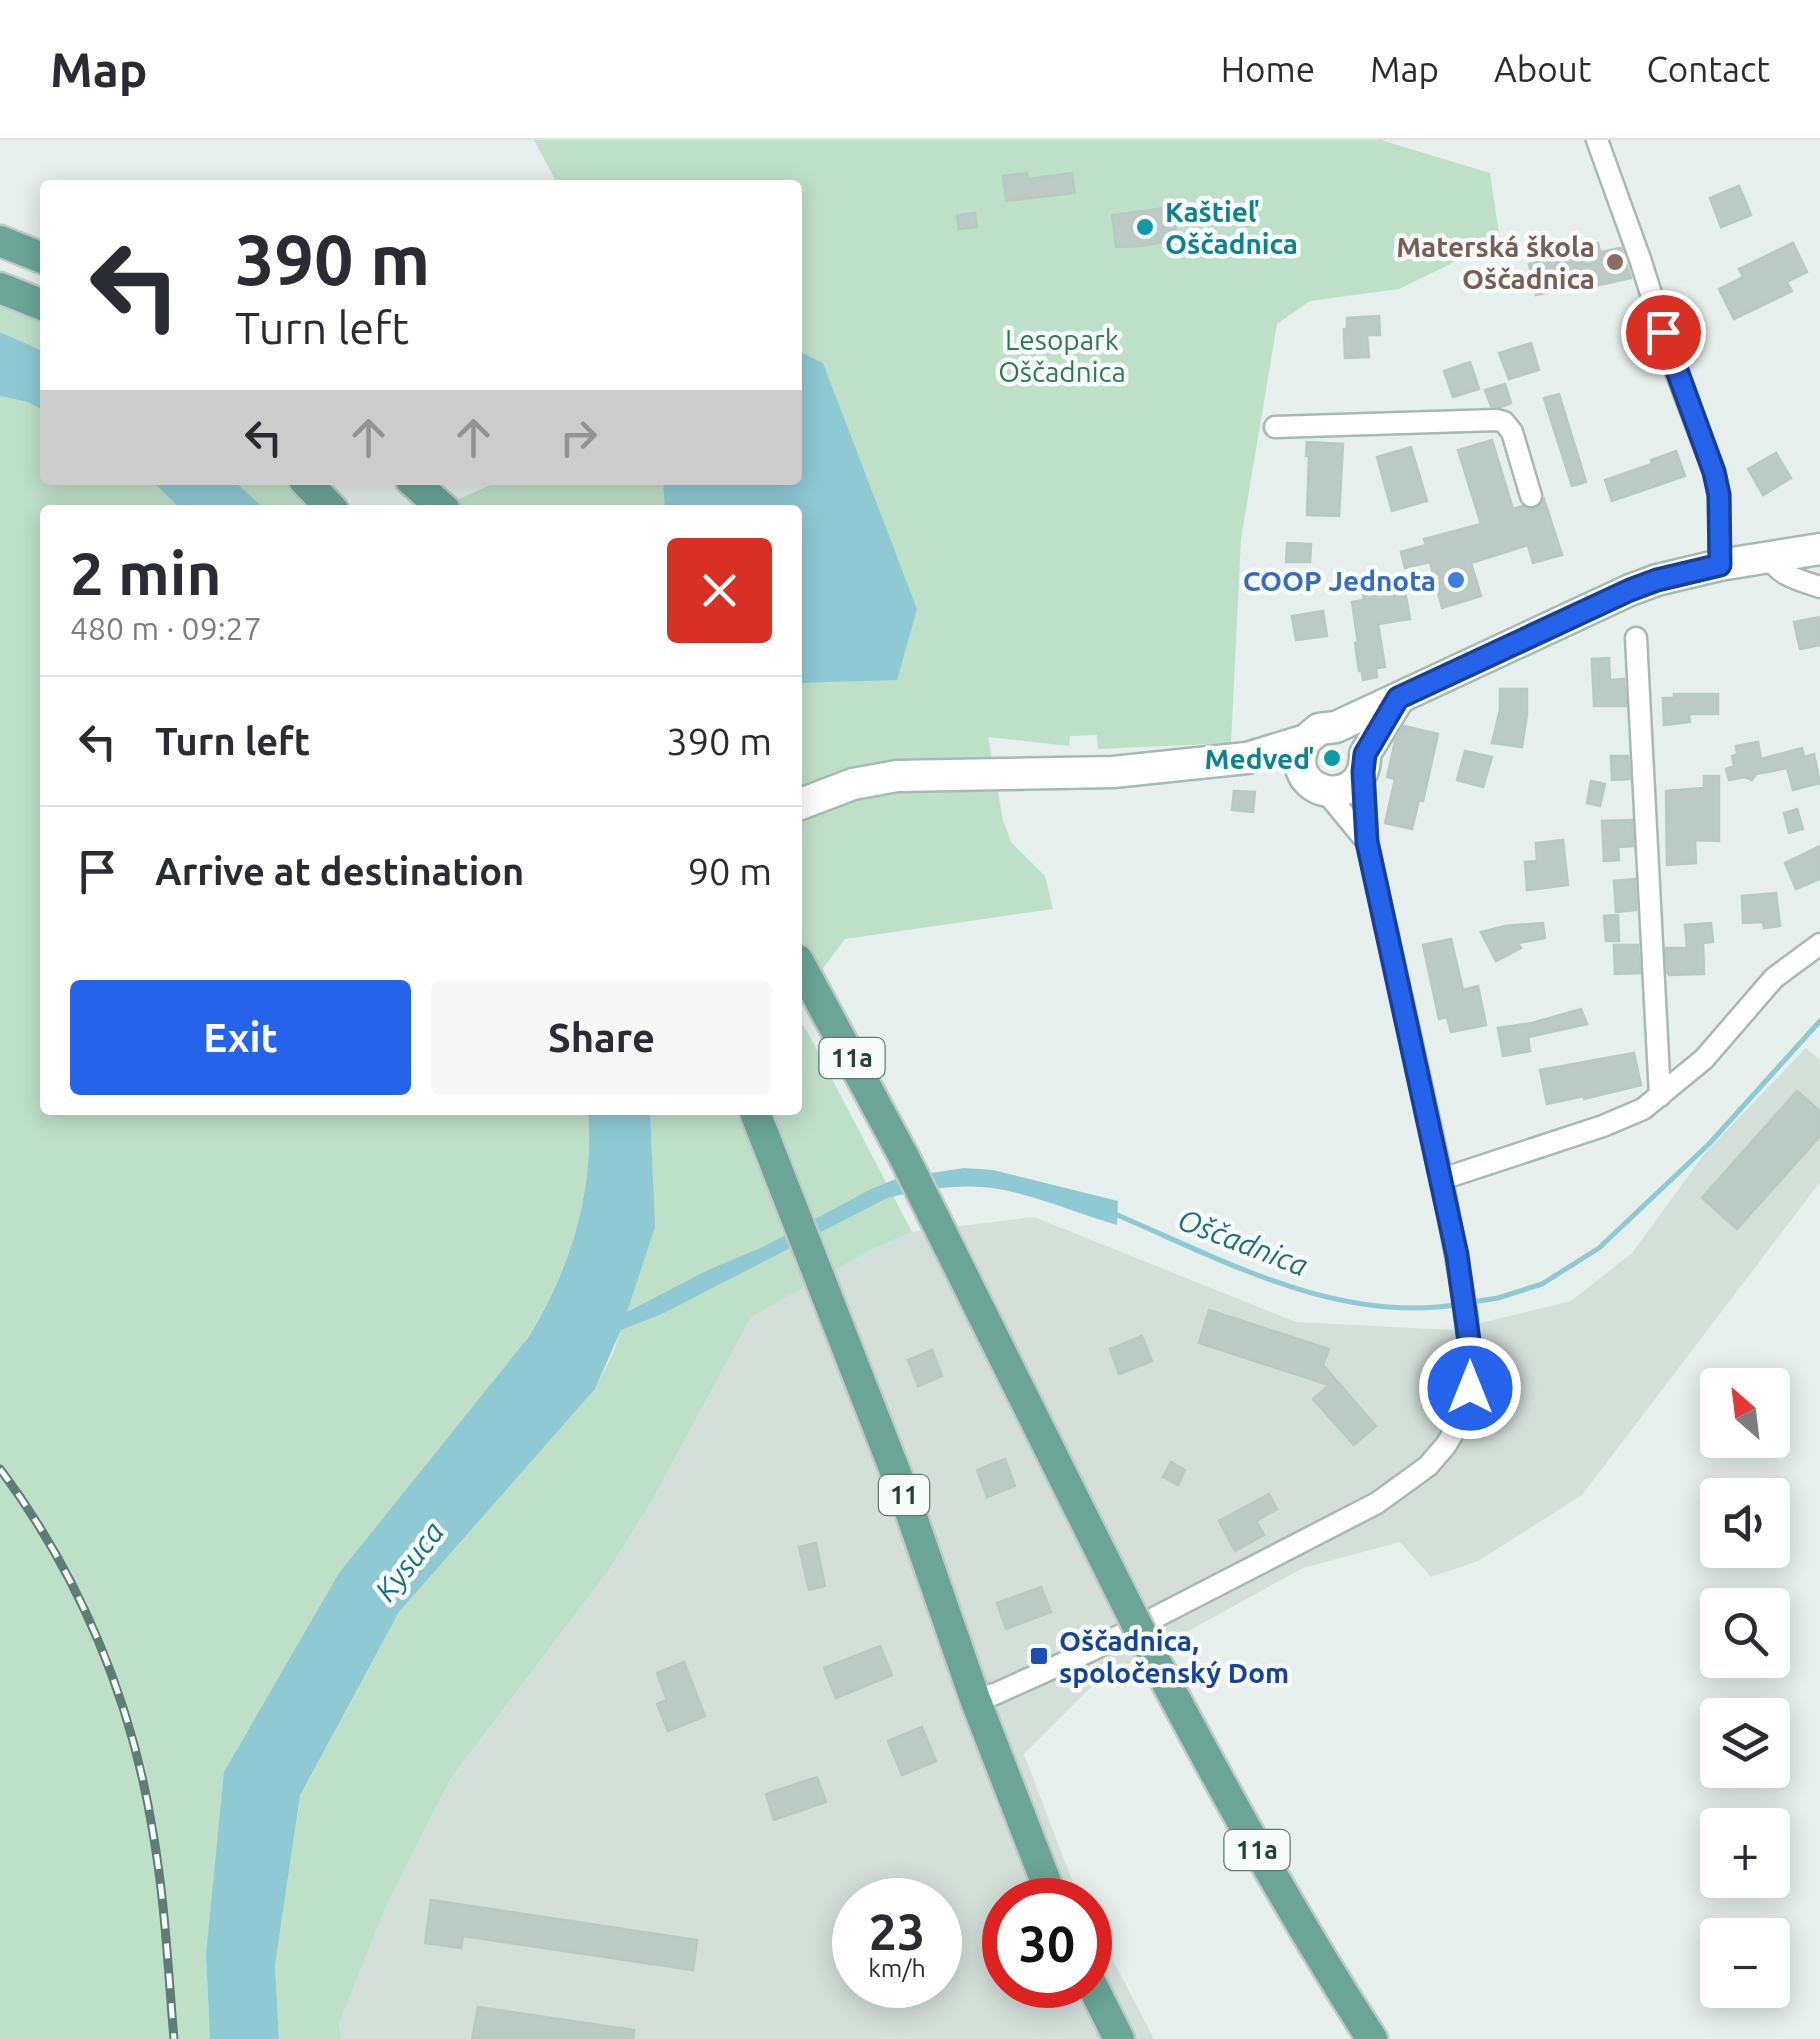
<!DOCTYPE html>
<meta charset="utf-8">
<style>
body{margin:0;font-family:Ubuntu,sans-serif;background:#f7f7f7;color:#2b2b33;height:100vh;display:flex;flex-direction:column;font-size:38px;white-space:nowrap}
*{box-sizing:border-box;margin:0}
p{font-size:32px;color:#7c7c81}
.icon{flex:none;width:55px;height:55px;fill:none;stroke:currentColor;stroke-width:2;stroke-linecap:round;stroke-linejoin:round}
.map{position:relative;flex:1;overflow:hidden}
.sheet{position:absolute;left:40px;top:365px;width:762px;height:610px;display:flex;flex-direction:column;background:#fff;border-radius:10px;box-shadow:0 5px 25px #0003}
.sheet>*{flex:none}
.banner{position:absolute;left:40px;top:40px;width:762px;height:305px;border-radius:10px;box-shadow:0 5px 25px #0003;background:#fff;color:#2b2b33;overflow:hidden}
.needle{width:65px;rotate:332deg}
.fabs{position:absolute;left:1700px;top:1228px;display:grid;gap:20px}
.fabs a{display:grid;place-items:center;width:90px;height:90px;border-radius:10px;background:#fff;box-shadow:0 5px 25px #0003;font-size:50px}
.speed{position:absolute;left:832px;top:1738px;display:flex;gap:20px;font-size:50px;font-weight:700;text-align:center}
.speed>*{display:grid;place-content:center;width:130px;height:130px;border-radius:50%;background:#fff;box-shadow:0 5px 25px #0003;line-height:1}
.speed small{font-size:25px;font-weight:400}
.speed .limit{border:15px solid #d22;background:#fff;color:#111}
.pin{position:absolute;display:grid;place-items:center;width:85px;height:85px;color:#fff;margin:-42px;border:5px solid #fff;border-radius:50%;box-shadow:0 2px 10px #0007}
.me{position:absolute;width:110px;margin:-55px;rotate:0deg;stroke-linejoin:round;filter:drop-shadow(0 0 8px #0008)}
.turn{display:flex;align-items:center;gap:35px;height:210px;padding:0 30px;font-size:45px}
.turn .icon{width:130px;height:130px;stroke-width:2.5}
.turn b{display:block;font-size:70px;line-height:85px}
.lanes{display:flex;align-items:center;height:95px;padding:0 30px;background:#0003;justify-content:center;gap:50px;direction:ltr}
.lanes .off{opacity:.35}
.round{display:grid;place-items:center;flex:none;width:105px;height:105px;border-radius:10px;background:#f7f7f7}
.headline{display:flex;align-items:center;justify-content:space-between;height:170px;padding:0 30px}
h1{font-size:60px;font-weight:700;line-height:75px}
.action{display:flex;gap:20px;margin-top:auto;padding:20px 30px}
.action a{flex:1;height:115px;border-radius:10px;background:#2563eb;color:#fff;font-size:40px;font-weight:700;line-height:115px;text-align:center}
.action a+a{background:#f7f7f7;color:#2b2b33}
ul{padding:0;list-style:none}
li{display:flex;align-items:center;gap:30px;height:130px;padding:0 30px;border-top:2px solid #e1e1e2}
li div{flex:1}
li b{display:block;font-size:38px}
li em{font-style:normal}
header{display:flex;align-items:center;gap:60px;box-sizing:border-box;height:140px;padding:0 50px;background:#fff;border-bottom:2px solid #e1e1e2}
header strong{font-size:48px}
nav{display:flex;gap:55px;margin-inline-start:auto;font-size:35px}
.map>svg:first-child{display:block}
.built{fill:#d4dfda;fill-rule:evenodd}
.green{fill:#bfe0c8}
.water{fill:#8ec9d4}
.lines{fill:none;stroke-linecap:round;stroke-linejoin:round}
.stream{stroke:#8ec9d4;stroke-width:5}
.building{fill:#bbcac4;stroke:#b8c9c2;stroke-width:2.5}
.street-casing{stroke:#a8b8b2;stroke-width:25}
.secondary-casing{stroke:#a4bbb3;stroke-width:35}
.primary-casing{stroke:#c2cac8;stroke-width:35}
.street{stroke:#fff;stroke-width:20}
.secondary{stroke:#fff;stroke-width:30}
.primary{stroke:#6aa596;stroke-width:30}
.rail-casing{stroke:#5f7d75;stroke-width:9}
.rail{stroke:#f7fbf9;stroke-width:5;stroke-dasharray:15;stroke-linecap:butt}
.primary-bridge-casing{stroke:#c2cac8;stroke-width:35;stroke-linecap:butt}
.primary-bridge{stroke:#6aa596;stroke-width:30}
.route-casing{stroke:#184099;stroke-width:25}
.route{stroke:#2563eb;stroke-width:18}
.culture-dot{fill:#0f9aa8;stroke:#f7fbf9;stroke-width:4}
.education-dot{fill:#8d6e63;stroke:#f7fbf9;stroke-width:4}
.shop-dot{fill:#3f7fe0;stroke:#f7fbf9;stroke-width:4}
.transit-dot{fill:#1a4fb4;stroke:#f7fbf9;stroke-width:4}
.labels{text-anchor:middle;dominant-baseline:central;stroke-width:9;stroke-linejoin:round;paint-order:stroke}
.shield{fill:#f7fbf9;stroke:#637a73;stroke-width:2.5}
.shield-label{font-size:25px;font-weight:bold;fill:#24423a}
.culture-label{font-size:28px;font-weight:bold;fill:#0d838f;stroke:#f7fbf9;text-anchor:start}
.education-label{font-size:28px;font-weight:bold;fill:#785e54;stroke:#f7fbf9;text-anchor:end}
.park-label{font-size:28px;fill:#2d7a4b;stroke:#f7fbf9}
.shop-label{font-size:28px;font-weight:bold;fill:#366cbe;stroke:#f7fbf9;text-anchor:end}
.transit-label{font-size:28px;font-weight:bold;fill:#164399;stroke:#f7fbf9;text-anchor:start}
.water-label{font-size:30px;font-style:italic;fill:#1c6f80;stroke:#f7fbf9}
</style>
<header>
<strong>Map</strong>
<nav><a>Home</a><a>Map</a><a>About</a><a>Contact</a></nav>
</header>
<div class="map">
<svg width="1820" height="1899" viewBox="0 0 1820 1899">
<rect width="100%" height="100%" fill="#e6efeb"/>
<!-- built -->
<path class="built" d="M 1806,908 L 1820,920 L 1820,1042 L 1582,1355 L 1478,1421 L 1431,1437 L 1400,1402 L 1303,1428 L 1097,1541 L 1024,1614 L 1073,1743 L 1082,1760 L 1005,1760 L 1005,1845 L 1090,1845 L 1090,1776 L 1154,1899 L 341,1899 L 339,1884 L 385,1769 L 451,1638 L 609,1430 L 655,1355 L 751,1177 L 874,1107 L 912,1092 L 1034,1077 L 1296,1182 L 1452,1190 L 1571,1161 L 1632,1113 L 1705,1013 ZM 855,1760 L 940,1760 L 940,1845 L 855,1845 Z"/>
<!-- green -->
<g class="green">
<polygon points="534,0 1381,0 1490,33 1500,100 1399,149 1310,161 1277,184 1241,399 1231,603 1098,609 1097,595 1070,596 1069,606 988,597 1003,680 1011,702 1045,736 1053,769 845,799 798,861 798,370 435,370 501,340 798,340 798,45 558,45"/>
<polygon points="0,135 45,161 45,212 0,192"/>
<path d="M 0,256 L 27,262 L 45,271 L 45,340 L 151,340 L 182,370 L 45,370 L 45,970 L 588,970 C 595,1050 570,1131 527,1198 L 206,1815 L 210,1899 L 0,1899 Z"/>
<polygon points="233,340 315,340 342,370 266,370"/>
<polygon points="798,879 808,893 912,1092 874,1108 751,1177 655,1355 609,1430 451,1638 385,1769 339,1884 341,1899 279,1899 275,1826 300,1657 399,1472 595,1249 614,1211 654,1087 650,970 798,970"/>
</g>
<!-- water -->
<g class="water">
<polygon points="0,192 45,212 45,271 27,262 0,256"/>
<polygon points="798,211 823,223 917,469 897,540 798,543 798,370 665,370 663,340 798,340"/>
<polygon points="151,340 233,340 266,370 182,370"/>
<path d="M 588,970 L 650,970 L 655,1087 L 627,1172 L 708,1130 L 765,1106 L 871,1049 L 898,1038 L 964,1028 L 993,1030 L 1118,1061 L 1117,1085 C 1079,1074 1042,1058 1004,1050 C 966,1042 924,1049 887,1058 L 664,1173 L 621,1190 L 595,1249 L 399,1472 L 300,1656 L 275,1826 L 279,1899 L 210,1899 L 206,1815 L 224,1632 L 339,1433 L 527,1199 C 570,1131 595,1050 588,970 Z"/>
</g>
<g class="lines">
<!-- stream -->
<g class="stream">
<path d="M 1115,1074 C 1223,1120 1339,1185 1461,1164"/>
<polyline points="1472,1162 1498,1158 1542,1144 1599,1108 1709,1004 1820,881"/>
</g>
</g>
<!-- building -->
<g class="building">
<polygon points="1027,33 1028,39 1072,33 1075,53 1006,61 1003,36"/>
<polygon points="1739,46 1751,75 1721,87 1710,58"/>
<polygon points="1173,67 1177,99 1142,106 1116,107 1112,75"/>
<polygon points="975,73 977,87 959,89 957,75"/>
<polygon points="1598,103 1600,112 1621,108 1631,138 1585,148 1584,144 1536,155 1529,124 1577,113 1576,108"/>
<polygon points="1793,103 1807,132 1787,142 1792,151 1734,179 1719,149 1743,137 1739,129"/>
<polygon points="1379,176 1380,195 1367,195 1369,217 1345,218 1344,189 1347,189 1347,178"/>
<polygon points="1531,203 1539,230 1509,239 1499,213"/>
<polygon points="1470,222 1479,249 1453,257 1444,231"/>
<polygon points="1505,244 1511,263 1501,267 1491,266 1485,250"/>
<polygon points="1559,254 1586,342 1572,346 1544,258"/>
<polygon points="1492,300 1513,369 1522,366 1529,369 1536,369 1544,359 1562,415 1533,423 1528,405 1471,423 1481,456 1442,468 1430,422 1405,428 1401,412 1426,405 1424,399 1481,384 1458,310"/>
<polygon points="1307,302 1343,304 1339,376 1307,375 1309,316 1306,316"/>
<polygon points="1411,307 1427,361 1392,371 1377,317"/>
<polygon points="1676,311 1685,336 1612,361 1605,340 1652,324 1651,320"/>
<polygon points="1776,313 1791,338 1763,355 1748,329"/>
<polygon points="1287,403 1311,404 1310,422 1286,422"/>
<polygon points="1404,446 1410,479 1378,484 1385,527 1376,528 1377,537 1363,540 1362,531 1359,531 1355,503 1358,503 1352,462 1364,460 1363,454"/>
<polygon points="1323,471 1327,496 1296,500 1292,476"/>
<polygon points="1820,477 1820,505 1800,509 1794,482"/>
<polygon points="1609,518 1610,540 1624,539 1626,566 1594,566 1592,519"/>
<polygon points="1500,549 1527,549 1527,574 1522,607 1492,603 1500,570"/>
<polygon points="1674,554 1718,554 1718,574 1689,574 1690,582 1664,585 1663,558 1674,558"/>
<polygon points="1404,586 1438,594 1423,661 1419,660 1412,689 1385,683 1395,639 1387,637 1395,601"/>
<polygon points="1758,602 1761,619 1802,608 1804,617 1814,614 1820,643 1793,650 1787,628 1756,634 1752,640 1745,637 1729,640 1726,629 1734,626 1732,616 1737,615 1736,606"/>
<polygon points="1465,611 1492,617 1483,647 1457,640"/>
<polygon points="1611,616 1628,616 1630,639 1612,640"/>
<polygon points="1704,636 1719,636 1719,701 1695,700 1696,723 1667,725 1666,651 1704,648"/>
<polygon points="1591,641 1605,644 1600,666 1587,663"/>
<polygon points="1234,651 1255,652 1253,672 1232,670"/>
<polygon points="1797,669 1803,689 1789,693 1784,673"/>
<polygon points="1632,680 1633,706 1618,707 1619,720 1604,721 1602,681"/>
<polygon points="1563,700 1568,745 1527,750 1525,722 1537,721 1536,703"/>
<polygon points="1820,706 1820,739 1796,749 1785,723"/>
<polygon points="1635,739 1636,770 1616,772 1614,741"/>
<polygon points="1776,753 1780,786 1764,788 1763,782 1743,783 1742,756"/>
<polygon points="1618,775 1619,801 1606,801 1604,776"/>
<polygon points="1543,783 1545,798 1518,803 1521,808 1496,821 1481,792 1505,786"/>
<polygon points="1711,783 1713,802 1703,803 1704,834 1669,835 1667,832 1666,808 1687,808 1685,785"/>
<polygon points="1451,799 1463,850 1478,846 1486,885 1451,892 1447,877 1439,879 1423,805"/>
<polygon points="1614,805 1638,805 1640,833 1615,834"/>
<polygon points="1581,869 1587,884 1528,897 1530,911 1503,916 1498,888 1532,883"/>
<polygon points="1634,913 1641,945 1584,959 1584,956 1547,964 1540,930"/>
<polygon points="1797,951 1820,971 1820,996 1737,1089 1702,1058"/>
<polygon points="1209,1170 1329,1209 1323,1225 1376,1286 1354,1305 1313,1259 1329,1245 1199,1203"/>
<polygon points="1142,1196 1152,1221 1119,1234 1110,1209"/>
<polygon points="932,1210 942,1236 918,1246 908,1220"/>
<polygon points="1005,1319 1015,1346 987,1357 977,1330"/>
<polygon points="1171,1322 1185,1330 1178,1345 1163,1337"/>
<polygon points="1269,1354 1277,1369 1256,1381 1264,1395 1235,1411 1219,1381"/>
<polygon points="816,1403 825,1446 809,1450 799,1407"/>
<polygon points="1041,1447 1051,1472 1006,1489 997,1463"/>
<polygon points="880,1506 892,1535 836,1558 824,1528"/>
<polygon points="684,1522 705,1576 668,1591 657,1564 667,1560 657,1533"/>
<polygon points="922,1587 936,1621 902,1635 888,1601"/>
<polygon points="817,1637 826,1662 774,1680 766,1654"/>
<polygon points="431,1760 697,1800 693,1830 463,1796 461,1808 425,1803"/>
<polygon points="478,1867 634,1890 633,1899 472,1899"/>
</g>
<g class="lines">
<defs>
<g id="street">
<polyline points="1597,0 1640,119 1675,229 1714,331 1719,355 1720,425"/>
<polyline points="1275,287 1497,280 1504,282 1512,292 1531,356"/>
<path d="M 1770,418 C 1779,436 1802,441 1820,447"/>
<polyline points="1636,498 1660,956"/>
<polyline points="1325,651 1367,702"/>
<polyline points="1442,1039 1603,986 1643,969 1704,919 1774,838 1820,804"/>
<polyline points="975,1559 995,1554 1088,1512 1377,1363 1428,1326 1446,1305 1462,1278 1470,1236 1467,1177 1442,1039 1367,702 1363,632"/>
</g>
<g id="secondary">
<path d="M 1306,600 C 1277,655 1366,675 1365,614 L 1399,558"/>
<polyline points="798,665 853,644 897,636 1113,632 1247,618 1306,600 1319,589 1336,587 1630,450 1657,440 1720,425 1820,409"/>
</g>
<g id="primary">
<polyline points="0,101 45,119"/>
<polyline points="0,148 45,166"/>
<polyline points="304,340 333,370"/>
<polyline points="411,340 445,370"/>
<polyline points="798,820 904,1017 1119,1449"/>
<polyline points="754,970 904,1354 975,1559 1053,1760"/>
<path d="M 1152,1515 C 1221,1646 1292,1775 1372,1899"/>
<polyline points="1090,1841 1119,1899"/>
</g>
</defs>
<!-- street casing -->
<use href="#street" class="street-casing"/>
<!-- secondary casing -->
<use href="#secondary" class="secondary-casing"/>
<!-- primary casing -->
<use href="#primary" class="primary-casing"/>
<!-- street -->
<use href="#street" class="street"/>
<!-- secondary -->
<use href="#secondary" class="secondary"/>
<!-- primary -->
<use href="#primary" class="primary"/>
<defs>
<path id="rail" d="M 0,1329 C 80,1436 132,1561 153,1693 C 165,1761 168,1830 174,1899"/>
</defs>
<!-- rail casing -->
<use href="#rail" class="rail-casing"/>
<!-- rail -->
<use href="#rail" class="rail"/>
<defs>
<polyline id="primary-bridge" points="1119,1449 1152,1515"/>
</defs>
<!-- primary-bridge casing -->
<use href="#primary-bridge" class="primary-bridge-casing"/>
<!-- primary-bridge -->
<use href="#primary-bridge" class="primary-bridge"/>
</g>
<g class="lines">
<defs>
<polyline id="route" points="1470,1248 1470,1208 1457,1115 1367,702 1363,632 1365,614 1398,558 1630,450 1657,440 1720,425 1719,355 1714,332 1663,192"/>
</defs>
<!-- route casing -->
<use href="#route" class="route-casing"/>
<!-- route -->
<use href="#route" class="route"/>
</g>
<!-- markers -->
<g class="culture-dot">
<circle cx="1145" cy="87" r="10"/>
<circle cx="1332" cy="618" r="10"/>
</g>
<circle class="education-dot" cx="1615" cy="122" r="10"/>
<circle class="shop-dot" cx="1456" cy="440" r="10"/>
<rect class="transit-dot" x="1029" y="1506" width="20" height="20" rx="5"/>
<g class="labels">
<!-- shield labels -->
<g class="shield">
<rect x="819.5" y="898" width="65" height="40" rx="8"/>
<rect x="879" y="1335" width="50" height="40" rx="8"/>
<rect x="1224.5" y="1690" width="65" height="40" rx="8"/>
</g>
<g class="shield-label">
<text x="852" y="918">11a</text>
<text x="904" y="1355">11</text>
<text x="1257" y="1710">11a</text>
</g>
<!-- culture labels -->
<g class="culture-label">
<text x="1165" y="71">Kaštieľ<tspan x="1165" dy="32">Oščadnica</tspan></text>
<text x="1312" y="618" text-anchor="end">Medveď</text>
</g>
<!-- education labels -->
<g class="education-label">
<text x="1595" y="106">Materská škola<tspan x="1595" dy="32">Oščadnica</tspan></text>
</g>
<!-- park labels -->
<g class="park-label">
<text x="1062" y="199">Lesopark<tspan x="1062" dy="32">Oščadnica</tspan></text>
</g>
<!-- shop labels -->
<g class="shop-label">
<text x="1436" y="440">COOP Jednota</text>
</g>
<!-- transit labels -->
<g class="transit-label">
<text x="1059" y="1500">Oščadnica,<tspan x="1059" dy="32">spoločenský Dom</tspan></text>
</g>
<!-- water labels -->
<g class="water-label">
<text transform="translate(1243 1102) rotate(21)">Oščadnica</text>
<text transform="translate(409 1421) rotate(-52)">Kysuca</text>
</g>
</g>
</svg>
<div class="fabs">
<a><svg class="needle" viewBox="-14 -14 28 28"><path d="M0-13l5 13h-10z" fill="#e53935"/><path d="M0 13l5-13h-10z" fill="#7c7c81"/></svg></a>
<a><svg class="icon" aria-label="sound" viewBox="0 0 24 24"><path d="M4 9h4l5-4v14l-5-4H4zM17 9q2 3 0 6"/></svg></a>
<a><svg class="icon" aria-label="search" viewBox="0 0 24 24"><circle cx="10" cy="10" r="6"/><path d="M15 15l6 6"/></svg></a>
<a><svg class="icon" aria-label="layers" viewBox="0 0 24 24"><path d="M12 4l9 5-9 5-9-5zM3 14l9 5 9-5"/></svg></a>
<a>+</a>
<a>−</a>
</div>
<div class="speed"><div>23<small>km/h</small></div><div class="limit">30</div></div>
<div class="pin" style="left:1663px;top:192px;background:#d93025"><svg class="icon" aria-label="arrive" viewBox="0 0 24 24"><path d="M6 21V4h12l-3 4 3 4H6"/></svg></div>
<svg class="me" style="left:1470px;top:1248px" viewBox="-20 -20 40 40"><circle r="17" fill="#2563eb" stroke="#fff" stroke-width="3"/><path d="M0-11L8 9 0 5-8 9z" fill="#fff"/></svg>
<div class="banner">
<div class="turn"><svg class="icon" aria-label="left" viewBox="0 0 24 24"><path d="M17 20v-9H6M10 6l-5 5 5 5"/></svg><div><b>390 m</b>Turn left</div></div>
<div class="lanes"><svg class="icon" aria-label="left" viewBox="0 0 24 24"><path d="M17 20v-9H6M10 6l-5 5 5 5"/></svg><svg class="icon off" aria-label="ahead" viewBox="0 0 24 24"><path d="M12 20V5M6 11l6-6 6 6"/></svg><svg class="icon off" aria-label="ahead" viewBox="0 0 24 24"><path d="M12 20V5M6 11l6-6 6 6"/></svg><svg class="icon off" aria-label="right" viewBox="0 0 24 24"><path d="M7 20v-9h11M14 6l5 5-5 5"/></svg></div>
</div>
<section class="sheet">
<div class="headline"><div><h1>2 min</h1><p>480 m · 09:27</p></div><a class="round" style="background:#d93025;color:#fff"><svg class="icon" aria-label="close" viewBox="0 0 24 24"><path d="M6 6l12 12M18 6L6 18"/></svg></a></div>
<ul>
<li><svg class="icon" aria-label="left" viewBox="0 0 24 24"><path d="M17 20v-9H6M10 6l-5 5 5 5"/></svg><div><b>Turn left</b></div><em>390 m</em></li>
<li><svg class="icon" aria-label="arrive" viewBox="0 0 24 24"><path d="M6 21V4h12l-3 4 3 4H6"/></svg><div><b>Arrive at destination</b></div><em>90 m</em></li>
</ul>
<div class="action"><a>Exit</a><a>Share</a></div>
</section>
</div>
